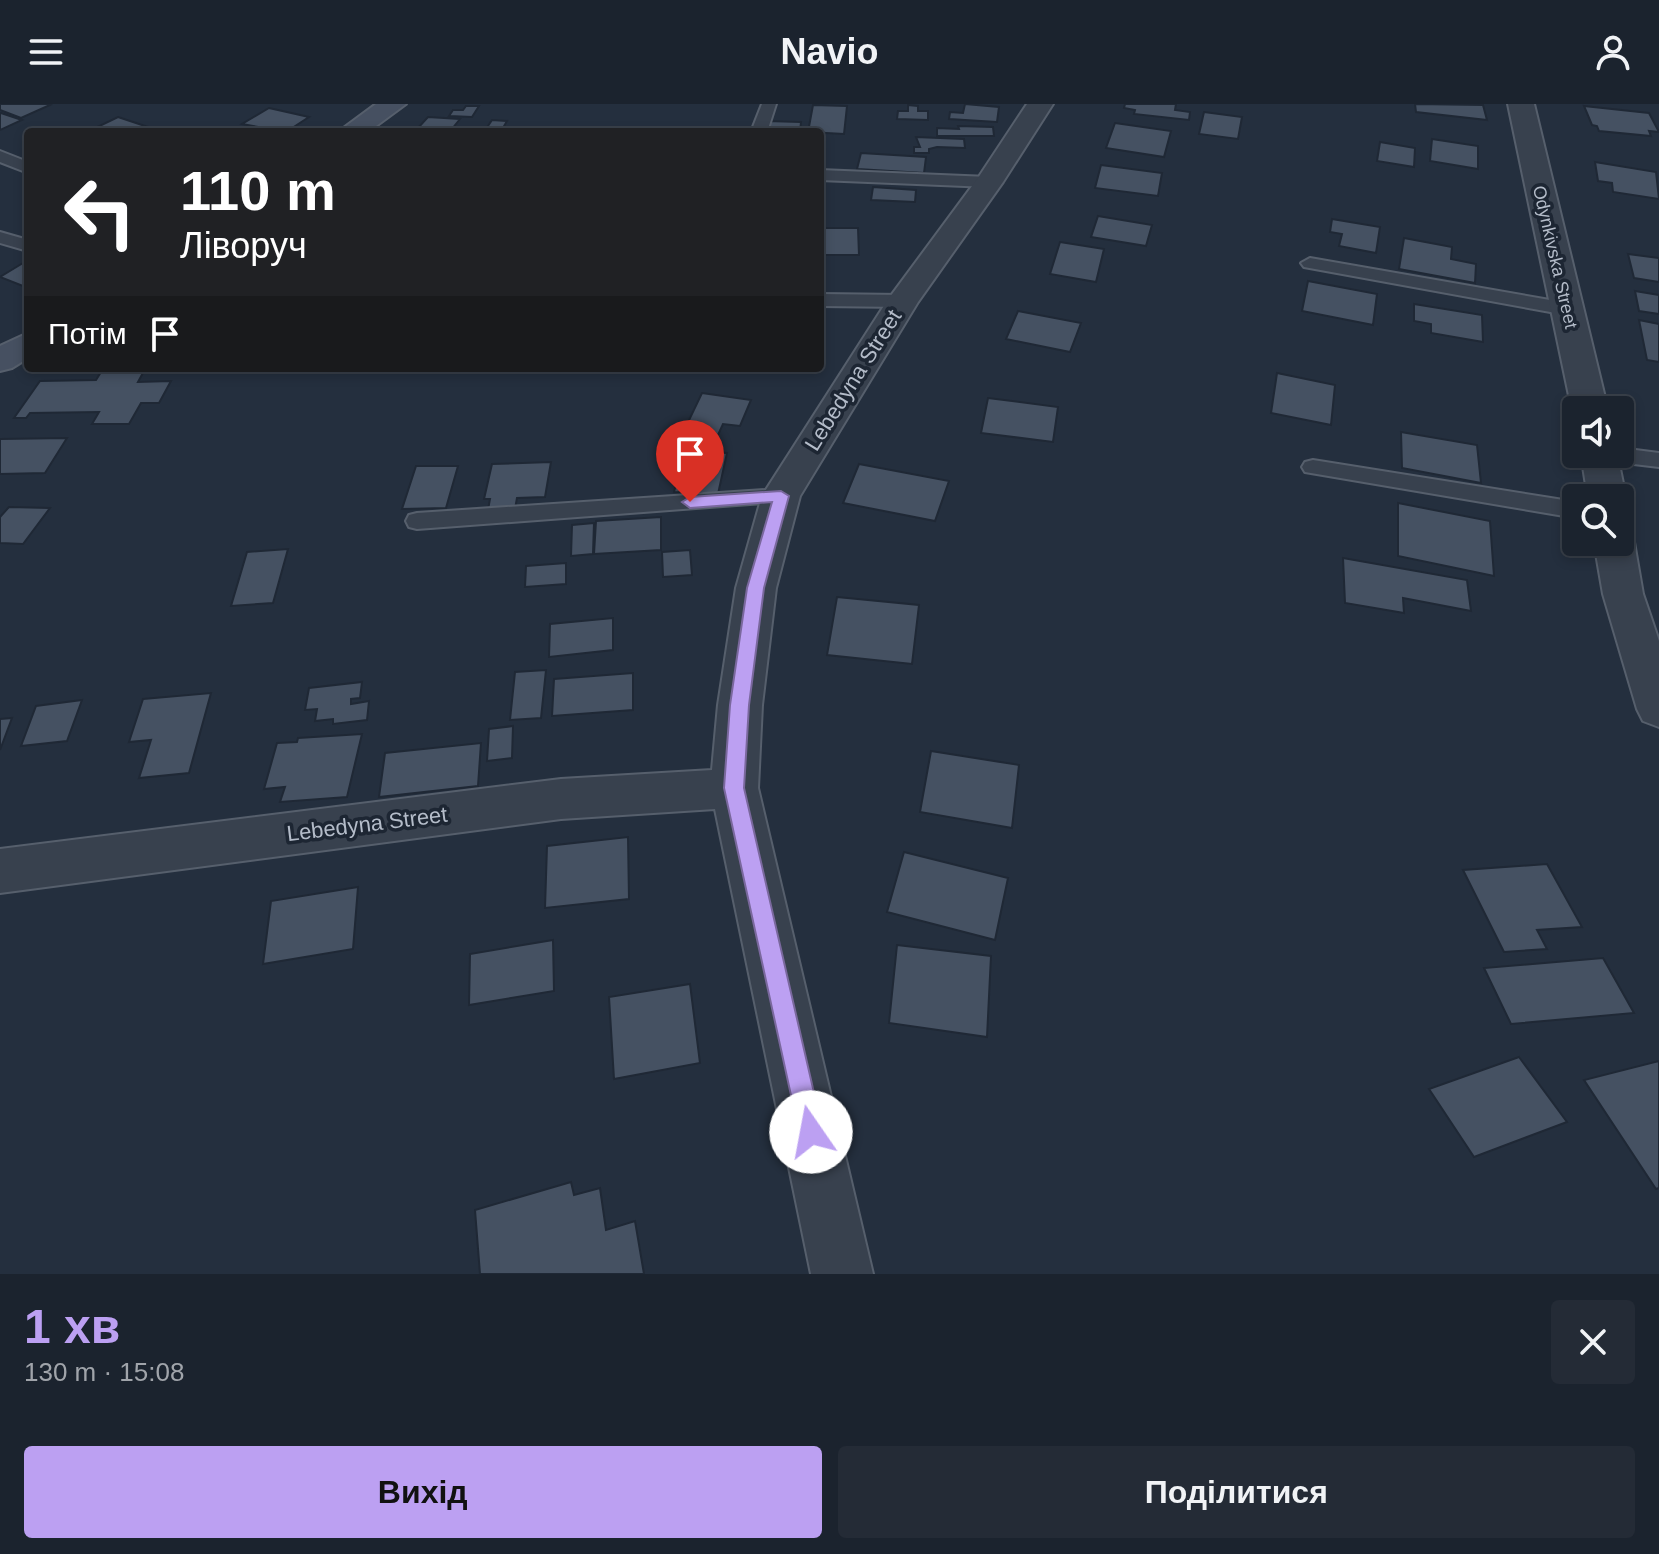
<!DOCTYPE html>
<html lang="uk">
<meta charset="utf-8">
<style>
body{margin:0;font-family:Helvetica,sans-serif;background:#242b36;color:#f1f3f6;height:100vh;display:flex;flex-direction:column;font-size:30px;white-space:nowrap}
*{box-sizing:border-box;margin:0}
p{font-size:26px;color:#a0a4aa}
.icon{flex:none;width:44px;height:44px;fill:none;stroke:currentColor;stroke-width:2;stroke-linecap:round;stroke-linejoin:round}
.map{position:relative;height:1170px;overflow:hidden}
.drawer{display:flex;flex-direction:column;background:#1b232e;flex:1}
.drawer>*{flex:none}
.guide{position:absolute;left:24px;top:24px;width:800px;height:244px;border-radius:8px;box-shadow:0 4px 12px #0003,0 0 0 2px #39404a;background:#202124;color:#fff;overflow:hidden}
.tools{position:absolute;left:1562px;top:292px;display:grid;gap:16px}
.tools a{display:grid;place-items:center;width:72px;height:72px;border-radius:8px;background:#1b232e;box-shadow:0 4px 12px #0003,0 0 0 2px #39404a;font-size:40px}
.pin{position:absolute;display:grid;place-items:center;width:68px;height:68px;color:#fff;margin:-82px -34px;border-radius:50% 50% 50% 0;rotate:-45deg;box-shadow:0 0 8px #0007}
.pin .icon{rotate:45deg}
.me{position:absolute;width:88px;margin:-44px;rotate:348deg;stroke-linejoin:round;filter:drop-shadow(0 0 6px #0008)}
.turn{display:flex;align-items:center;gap:28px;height:168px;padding:0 24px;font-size:36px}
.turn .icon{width:104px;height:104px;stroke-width:2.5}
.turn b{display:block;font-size:56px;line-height:68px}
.then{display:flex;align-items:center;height:76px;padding:0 24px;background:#0003;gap:16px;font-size:30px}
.round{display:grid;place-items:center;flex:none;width:84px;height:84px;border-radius:8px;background:#242b36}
.headline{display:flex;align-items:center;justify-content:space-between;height:136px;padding:0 24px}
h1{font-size:48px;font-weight:600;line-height:60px;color:#bca0f2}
.action{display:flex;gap:16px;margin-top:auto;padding:16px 24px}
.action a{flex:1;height:92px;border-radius:8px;background:#bca0f2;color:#111;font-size:32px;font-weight:600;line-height:92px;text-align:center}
.action a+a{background:#242b36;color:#f1f3f6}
header{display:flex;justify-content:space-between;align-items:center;height:104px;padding:0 24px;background:#1b232e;font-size:36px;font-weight:600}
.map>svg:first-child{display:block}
.building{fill:#455162;stroke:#1f2835;stroke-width:2}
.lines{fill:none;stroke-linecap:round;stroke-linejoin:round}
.lane-casing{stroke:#565f6c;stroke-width:4}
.street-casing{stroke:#565f6c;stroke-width:4}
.secondary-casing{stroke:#565f6c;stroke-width:4}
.lane{fill:#38414e;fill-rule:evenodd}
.street{fill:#38414e;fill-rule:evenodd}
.secondary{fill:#465061;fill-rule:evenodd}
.route{fill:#bca0f2;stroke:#7a689d;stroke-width:2}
.labels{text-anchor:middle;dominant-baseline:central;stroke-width:7;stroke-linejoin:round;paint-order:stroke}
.far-street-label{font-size:18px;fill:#b4bcc9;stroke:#1d2633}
.street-label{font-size:22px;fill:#b4bcc9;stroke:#1d2633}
</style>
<header><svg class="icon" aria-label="menu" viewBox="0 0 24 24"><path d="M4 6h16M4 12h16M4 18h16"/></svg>Navio<svg class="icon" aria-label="person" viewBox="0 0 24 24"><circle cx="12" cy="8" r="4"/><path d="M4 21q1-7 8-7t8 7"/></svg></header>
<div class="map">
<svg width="1659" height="1170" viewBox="0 0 1659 1170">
<rect width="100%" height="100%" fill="#242f3e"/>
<!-- building -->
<g class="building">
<polygon points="0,0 52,0 21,14 0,6"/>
<polygon points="965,0 999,3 997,18 949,15 950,8 963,9"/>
<polygon points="1125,0 1176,0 1175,6 1190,8 1189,16 1134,10 1135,6 1124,4"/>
<polygon points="1415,0 1483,1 1487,16 1416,8"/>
<polygon points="813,1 847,2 844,30 808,28"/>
<polygon points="908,1 918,2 918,7 928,7 928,16 897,15 898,7 908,7"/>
<polygon points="466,2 479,2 472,13 449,12 453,6 463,6"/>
<polygon points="1584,2 1649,9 1659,28 1649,27 1651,32 1599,27 1597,22 1592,21"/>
<polygon points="269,4 309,13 286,28 242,20"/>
<polygon points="1204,8 1242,13 1238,35 1199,30"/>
<polygon points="0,9 1,9 22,16 0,26"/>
<polygon points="118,13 163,28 87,28"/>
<polygon points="428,13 460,15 452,25 458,25 456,28 430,28 417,25"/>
<polygon points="492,16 507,17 503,24 512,24 510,28 484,28"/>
<polygon points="767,17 801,18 800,28 765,28"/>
<polygon points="1115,19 1171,27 1164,53 1106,44"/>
<polygon points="958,22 993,23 994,32 937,32 937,24 959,25"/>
<polygon points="916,33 964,35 965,44 937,43 929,45 929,49 914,49 914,43 920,43"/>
<polygon points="1432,35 1478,42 1478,65 1430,57"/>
<polygon points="1380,38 1415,44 1414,63 1377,57"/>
<polygon points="861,49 926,53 924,69 857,65"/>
<polygon points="1595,58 1656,68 1659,95 1613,88 1612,79 1598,77"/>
<polygon points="1101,61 1162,69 1158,92 1095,84"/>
<polygon points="873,83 916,86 915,98 871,96"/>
<polygon points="1098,112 1152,121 1146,142 1091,133"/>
<polygon points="1332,115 1380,123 1376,149 1339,142 1342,130 1330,128"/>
<polygon points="820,124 858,124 859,151 820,151"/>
<polygon points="1404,134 1452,143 1451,155 1476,160 1475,179 1399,165"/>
<polygon points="1060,138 1104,145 1096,178 1050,170"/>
<polygon points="1628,150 1659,154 1659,178 1634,174"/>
<polygon points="23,159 28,161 28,184 0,173"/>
<polygon points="1308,177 1377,190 1373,221 1302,207"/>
<polygon points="1635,187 1659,191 1659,210 1639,207"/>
<polygon points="1414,200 1482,211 1483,238 1431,229 1431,220 1414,217"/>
<polygon points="1018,207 1081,219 1070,248 1006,235"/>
<polygon points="1639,216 1659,220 1659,258 1647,256"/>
<polygon points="144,267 138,278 171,277 159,299 141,299 129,320 92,320 99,308 30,309 26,314 14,314 40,277 96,276 101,268"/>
<polygon points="1277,269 1335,281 1331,321 1271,309"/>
<polygon points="702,289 751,296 740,322 723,320 712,344 678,339"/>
<polygon points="988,294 1058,303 1053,338 981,329"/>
<polygon points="1401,328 1477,341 1481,379 1402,364"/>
<polygon points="67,334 45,369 0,370 0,335"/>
<polygon points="684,347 727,349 718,390 674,388"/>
<polygon points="551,358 545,393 517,394 514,410 487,411 490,395 484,395 492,360"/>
<polygon points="859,360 949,377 935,417 843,399"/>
<polygon points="416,362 458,362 446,404 402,405"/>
<polygon points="1398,399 1490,417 1494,472 1398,452"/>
<polygon points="9,403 50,404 23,440 0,439 0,413"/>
<polygon points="661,413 661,446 594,450 596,417"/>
<polygon points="594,419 593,450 571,452 572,421"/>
<polygon points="288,445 273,499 231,502 247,448"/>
<polygon points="690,446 692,471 663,473 662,448"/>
<polygon points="1343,454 1467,476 1471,507 1403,494 1404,509 1345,499"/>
<polygon points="566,459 566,480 525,483 526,462"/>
<polygon points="837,493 919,501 912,560 827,551"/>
<polygon points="613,514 613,546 549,553 550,520"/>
<polygon points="546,566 541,614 510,616 515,568"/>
<polygon points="633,569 633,606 552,612 554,575"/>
<polygon points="362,578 360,594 351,595 351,600 369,597 367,616 333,620 333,615 315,617 317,605 305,606 309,584"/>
<polygon points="211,589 189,669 139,674 151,636 129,638 143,595"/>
<polygon points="82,596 67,637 21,642 36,602"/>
<polygon points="12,614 0,646 0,615"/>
<polygon points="513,622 512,654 487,657 489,625"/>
<polygon points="362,630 347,693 280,698 285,683 264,685 277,639 297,638 298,634"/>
<polygon points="481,639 478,682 379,693 385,649"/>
<polygon points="931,647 1019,661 1012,724 920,708"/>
<polygon points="628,733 629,795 545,804 547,742"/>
<polygon points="904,748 1008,774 995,836 887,808"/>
<polygon points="1547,760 1582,823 1537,826 1547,845 1504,848 1463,766"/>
<polygon points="358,783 353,845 263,860 271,797"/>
<polygon points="553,836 554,887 469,901 470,850"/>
<polygon points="897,841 991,852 987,933 889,919"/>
<polygon points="1603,854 1634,909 1511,920 1484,864"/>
<polygon points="690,880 700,959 614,975 609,893"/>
<polygon points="1519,953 1567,1018 1474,1053 1429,985"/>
<polygon points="1659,957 1659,1084 1656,1085 1584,976"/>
<polygon points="571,1078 574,1091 600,1084 606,1126 635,1117 644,1170 480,1170 475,1106"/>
</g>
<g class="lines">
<defs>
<g id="lane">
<polygon points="762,0 776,0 767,28 751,28"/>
<polygon points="0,47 28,58 28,69 0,58"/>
<polygon points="820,66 989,73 997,78 989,83 820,76"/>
<polygon points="0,128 28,136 28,147 0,139"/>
<polygon points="1310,154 1567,199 1576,205 1567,211 1304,163 1301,159"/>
<polygon points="820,190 903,191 912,197 903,203 820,202"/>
<polygon points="1620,344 1659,349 1659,363 1608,357 1600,355 1597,350 1620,350"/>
<polygon points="1313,356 1576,398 1576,414 1305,368 1302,363 1305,358"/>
<polygon points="781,385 789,387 792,392 789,397 417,425 409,423 406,417 409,411 417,409"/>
</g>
<g id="street">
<polygon points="1027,0 1053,0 1003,78 918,198 800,392 776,484 762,601 758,684 873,1170 811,1170 715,705 561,715 0,789 0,745 561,675 712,666 718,601 736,484 762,392 887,197 978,74"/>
<polygon points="1508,0 1534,0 1608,306 1576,306 1576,311 1572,306"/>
<polygon points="1581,350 1617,350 1626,394 1620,403 1620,394 1588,394"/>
<polygon points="1620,426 1628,428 1634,438 1643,490 1659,537 1659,623 1643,617 1637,605 1603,490 1594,438 1620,438"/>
</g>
<g id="secondary">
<polygon points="376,0 406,0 368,28 338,28"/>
<polygon points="28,229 28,254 12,264 0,267 0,242"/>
</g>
</defs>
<!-- lane casing -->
<use href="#lane" class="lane-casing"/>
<!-- street casing -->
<use href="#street" class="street-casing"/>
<!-- secondary casing -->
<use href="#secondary" class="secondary-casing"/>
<!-- lane -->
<use href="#lane" class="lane"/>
<!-- street -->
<use href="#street" class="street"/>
<!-- secondary -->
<use href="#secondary" class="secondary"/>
</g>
<!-- route -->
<polygon class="route" points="781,387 789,392 764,484 749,601 744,684 823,1028 819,1036 811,1040 802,1036 799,1028 724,684 730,601 747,484 772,398 690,404 682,398 690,393"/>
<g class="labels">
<!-- far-street labels -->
<g class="far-street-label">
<text transform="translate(1555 153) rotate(77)">Odynkivska Street</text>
</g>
<!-- street labels -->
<g class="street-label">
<text transform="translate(853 276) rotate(-58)">Lebedyna Street</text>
<text transform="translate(367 720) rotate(-7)">Lebedyna Street</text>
</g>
</g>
</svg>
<div class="tools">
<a><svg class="icon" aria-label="sound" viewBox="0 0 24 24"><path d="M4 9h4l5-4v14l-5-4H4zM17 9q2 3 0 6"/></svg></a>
<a><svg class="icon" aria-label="search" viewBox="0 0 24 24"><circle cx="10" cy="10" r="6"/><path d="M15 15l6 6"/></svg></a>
</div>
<div class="pin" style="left:690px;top:398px;background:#d93025"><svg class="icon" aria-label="arrive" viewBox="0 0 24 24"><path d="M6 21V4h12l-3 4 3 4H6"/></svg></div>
<svg class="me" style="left:811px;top:1028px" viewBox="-20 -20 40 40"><circle r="19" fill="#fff"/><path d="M0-13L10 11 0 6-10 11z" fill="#bca0f2"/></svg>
<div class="guide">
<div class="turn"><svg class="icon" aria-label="left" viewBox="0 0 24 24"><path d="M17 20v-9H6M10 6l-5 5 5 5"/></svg><div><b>110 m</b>Ліворуч</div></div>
<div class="then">Потім<svg class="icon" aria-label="arrive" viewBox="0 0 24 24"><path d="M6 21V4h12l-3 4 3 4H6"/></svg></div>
</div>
</div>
<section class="drawer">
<div class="headline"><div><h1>1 хв</h1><p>130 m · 15:08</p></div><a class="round"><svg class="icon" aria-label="close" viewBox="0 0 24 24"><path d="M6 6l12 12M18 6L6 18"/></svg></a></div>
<div class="action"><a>Вихід</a><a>Поділитися</a></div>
</section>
